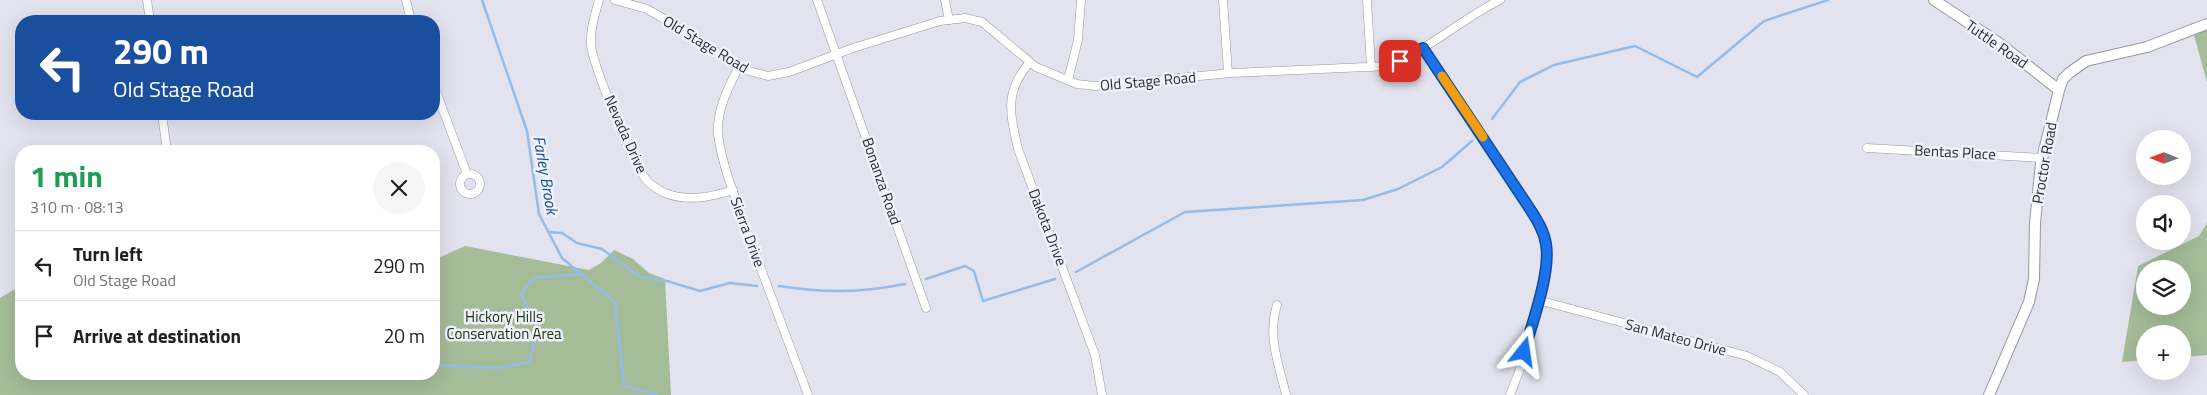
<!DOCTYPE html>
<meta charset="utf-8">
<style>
body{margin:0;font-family:"Titillium Web",sans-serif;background:#f6f6f6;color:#202124;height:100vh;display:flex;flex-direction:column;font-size:19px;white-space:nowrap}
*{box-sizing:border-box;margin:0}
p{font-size:16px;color:#757577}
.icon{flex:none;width:28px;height:28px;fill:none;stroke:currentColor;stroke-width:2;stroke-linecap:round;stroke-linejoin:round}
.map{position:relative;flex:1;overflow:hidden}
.details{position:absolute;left:15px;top:145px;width:425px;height:235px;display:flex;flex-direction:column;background:#fff;border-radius:20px;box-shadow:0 5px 20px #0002}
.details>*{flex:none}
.top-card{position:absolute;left:15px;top:15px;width:425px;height:105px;border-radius:20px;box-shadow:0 5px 20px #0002;background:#1a4fa0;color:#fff;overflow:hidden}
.needle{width:32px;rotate:271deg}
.tools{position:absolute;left:2136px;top:130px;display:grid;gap:10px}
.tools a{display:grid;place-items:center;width:55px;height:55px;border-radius:50%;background:#fff;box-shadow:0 5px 20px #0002;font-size:25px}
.pin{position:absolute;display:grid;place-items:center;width:42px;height:42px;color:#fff;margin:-21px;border-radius:10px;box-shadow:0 2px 8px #0006}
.me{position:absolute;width:55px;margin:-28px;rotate:15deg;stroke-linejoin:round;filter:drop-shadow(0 0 4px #0008)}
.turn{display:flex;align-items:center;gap:18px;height:105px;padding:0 15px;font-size:22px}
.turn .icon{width:65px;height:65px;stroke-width:2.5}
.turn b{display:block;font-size:35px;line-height:42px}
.round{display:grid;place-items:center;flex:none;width:52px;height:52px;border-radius:26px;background:#f6f6f6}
.summary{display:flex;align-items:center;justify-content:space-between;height:85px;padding:0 15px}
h1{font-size:30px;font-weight:700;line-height:38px;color:#1e9e55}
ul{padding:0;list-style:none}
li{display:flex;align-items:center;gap:15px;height:70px;padding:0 15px;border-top:1px solid #e0e0e0}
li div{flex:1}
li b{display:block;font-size:19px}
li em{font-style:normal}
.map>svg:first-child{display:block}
.green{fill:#a5bc99;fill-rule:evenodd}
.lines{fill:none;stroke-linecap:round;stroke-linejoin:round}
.stream{stroke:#95bce8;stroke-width:2.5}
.street-casing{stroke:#9697a2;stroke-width:9}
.secondary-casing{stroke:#9697a2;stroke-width:12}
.street{stroke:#fff;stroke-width:8}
.secondary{stroke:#fff;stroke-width:10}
.route-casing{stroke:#114b97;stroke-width:12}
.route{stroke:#1a73e8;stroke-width:9}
.slow{stroke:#f59e0b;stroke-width:9}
.labels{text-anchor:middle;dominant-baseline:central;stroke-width:5;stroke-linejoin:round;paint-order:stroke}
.street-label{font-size:15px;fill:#2d2d32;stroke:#eff1fd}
.park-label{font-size:15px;fill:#183501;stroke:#eff1fd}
.water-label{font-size:16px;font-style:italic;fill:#184e85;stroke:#eff1fd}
</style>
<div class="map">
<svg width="2207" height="395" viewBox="0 0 2207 395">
<rect width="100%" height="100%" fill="#e2e3ef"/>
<!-- green -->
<g class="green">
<polygon points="2207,30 2207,82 2194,35"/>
<path d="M 2207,223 L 2207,355 L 2183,357 L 2182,334 L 2145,334 L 2145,360 L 2122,362 L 2138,266 L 2199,236 ZM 2145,269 L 2182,269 L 2182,306 L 2145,306 Z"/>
<polygon points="465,246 589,270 601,263 614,250 633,259 649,273 665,279 671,395 0,395 0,298 20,286 21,374 434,374 434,260"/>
</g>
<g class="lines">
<!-- stream -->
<g class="stream">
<polyline points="482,0 527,131 539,214 562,258 615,302 624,386 658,395"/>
<polyline points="1492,119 1520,82 1554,65 1635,46 1697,77 1764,21 1828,0"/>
<polyline points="548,232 562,233 577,243 602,249 640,277 667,281 700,291 730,283 757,286"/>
<polyline points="1076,272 1185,212 1363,200 1398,189 1442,167 1472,141"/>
<polyline points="926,279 965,266 974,271 983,301 1055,279"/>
<path d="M 779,286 C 824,293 860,293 905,284"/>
<polyline points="434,365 500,368 529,362 538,331 521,294 533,278 581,274"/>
</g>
<defs>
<g id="street">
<polyline points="147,0 150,21"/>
<polyline points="406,0 411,21"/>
<path d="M 599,0 C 595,15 590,29 591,45 C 593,65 635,170 649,183 C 653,186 660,191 665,193 C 687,202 711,197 733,190"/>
<path d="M 615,0 L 647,9 L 687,32 L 745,70 L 768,76 L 789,72 L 853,48 L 940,21 L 965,18 L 982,22 L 1036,67 L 1077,84 L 1095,86 L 1231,73 L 1389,66 C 1429,49 1462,19 1500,0"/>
<polyline points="817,0 926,308"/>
<polyline points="945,0 949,20"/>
<polyline points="1223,0 1228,73"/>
<polyline points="1367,0 1371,67"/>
<polyline points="1423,48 1530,209 1545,238 1546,268 1520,369 1510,395"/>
<path d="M 1030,62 C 1004,92 1010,113 1018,149 L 1095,355 L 1102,395"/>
<path d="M 739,67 C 728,87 716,112 718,135 C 723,169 737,202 748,234 C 768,288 788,341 808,395"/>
<polyline points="1068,80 1078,40 1081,0"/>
<polyline points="434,86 467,174"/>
<polyline points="162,114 167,151"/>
<polyline points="1867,148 2042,158"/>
<circle cx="470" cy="184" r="10"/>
<polyline points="1538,300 1747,356 1780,372 1804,395"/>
<path d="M 1277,305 C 1267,337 1279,364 1286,395"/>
</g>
<g id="secondary">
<polyline points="1934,0 1999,43 2059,90"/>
<polyline points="1989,395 2029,302 2034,279 2035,223 2041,163 2059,90 2063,79 2069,73 2086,61 2147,47 2207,24"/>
</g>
</defs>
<!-- street casing -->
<use href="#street" class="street-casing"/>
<!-- secondary casing -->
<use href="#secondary" class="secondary-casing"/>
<!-- street -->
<use href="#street" class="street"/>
<!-- secondary -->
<use href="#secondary" class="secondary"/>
</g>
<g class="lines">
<defs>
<path id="route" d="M 1400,61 L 1423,48 L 1530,209 C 1537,220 1544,231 1546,244 C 1551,273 1532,323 1524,352"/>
</defs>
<!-- route casing -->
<use href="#route" class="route-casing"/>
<!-- route -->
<use href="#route" class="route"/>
<!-- slow -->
<polyline class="slow" points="1442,76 1483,137"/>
</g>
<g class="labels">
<!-- street labels -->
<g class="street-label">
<text transform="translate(706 44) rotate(31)">Old Stage Road</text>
<text transform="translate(1997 44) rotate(35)">Tuttle Road</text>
<text transform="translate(1148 81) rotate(-5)">Old Stage Road</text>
<text transform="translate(626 134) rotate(66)">Nevada Drive</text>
<text transform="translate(1955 152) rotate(3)">Bentas Place</text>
<text transform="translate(2044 163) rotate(-80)">Proctor Road</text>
<text transform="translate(882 181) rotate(71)">Bonanza Road</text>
<text transform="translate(1048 227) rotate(69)">Dakota Drive</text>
<text transform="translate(748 232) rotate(70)">Sierra Drive</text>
<text transform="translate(1676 337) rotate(15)">San Mateo Drive</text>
</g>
<!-- park labels -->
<g class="park-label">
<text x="504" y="316">Hickory Hills<tspan x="504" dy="17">Conservation Area</tspan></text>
</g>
<!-- water labels -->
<g class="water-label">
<text transform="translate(546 175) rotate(80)">Farley Brook</text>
</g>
</g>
</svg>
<div class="tools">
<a><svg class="needle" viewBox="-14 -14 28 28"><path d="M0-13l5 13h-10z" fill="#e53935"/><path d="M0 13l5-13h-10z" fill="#757577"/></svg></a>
<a><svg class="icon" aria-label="sound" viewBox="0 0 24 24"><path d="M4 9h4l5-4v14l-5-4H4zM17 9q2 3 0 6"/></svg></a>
<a><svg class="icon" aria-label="layers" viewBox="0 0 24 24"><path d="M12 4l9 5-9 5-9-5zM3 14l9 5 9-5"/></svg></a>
<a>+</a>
</div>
<div class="pin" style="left:1400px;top:61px;background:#d93025"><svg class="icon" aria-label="arrive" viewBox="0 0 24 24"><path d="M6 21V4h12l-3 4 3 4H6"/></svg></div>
<svg class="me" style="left:1524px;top:352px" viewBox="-20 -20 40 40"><path d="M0-17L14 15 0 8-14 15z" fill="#1a73e8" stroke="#fff" stroke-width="4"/></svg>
<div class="top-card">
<div class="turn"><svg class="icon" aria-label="left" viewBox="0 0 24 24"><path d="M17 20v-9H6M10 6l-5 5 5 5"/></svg><div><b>290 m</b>Old Stage Road</div></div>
</div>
<section class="details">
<div class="summary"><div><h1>1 min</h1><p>310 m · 08:13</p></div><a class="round"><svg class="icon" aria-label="close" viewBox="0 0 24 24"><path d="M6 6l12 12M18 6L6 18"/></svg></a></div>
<ul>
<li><svg class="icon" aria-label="left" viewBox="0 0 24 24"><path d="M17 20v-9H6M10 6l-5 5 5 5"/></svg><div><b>Turn left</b><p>Old Stage Road</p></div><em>290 m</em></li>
<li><svg class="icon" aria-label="arrive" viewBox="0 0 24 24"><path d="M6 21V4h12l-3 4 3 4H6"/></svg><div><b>Arrive at destination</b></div><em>20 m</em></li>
</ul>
</section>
</div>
